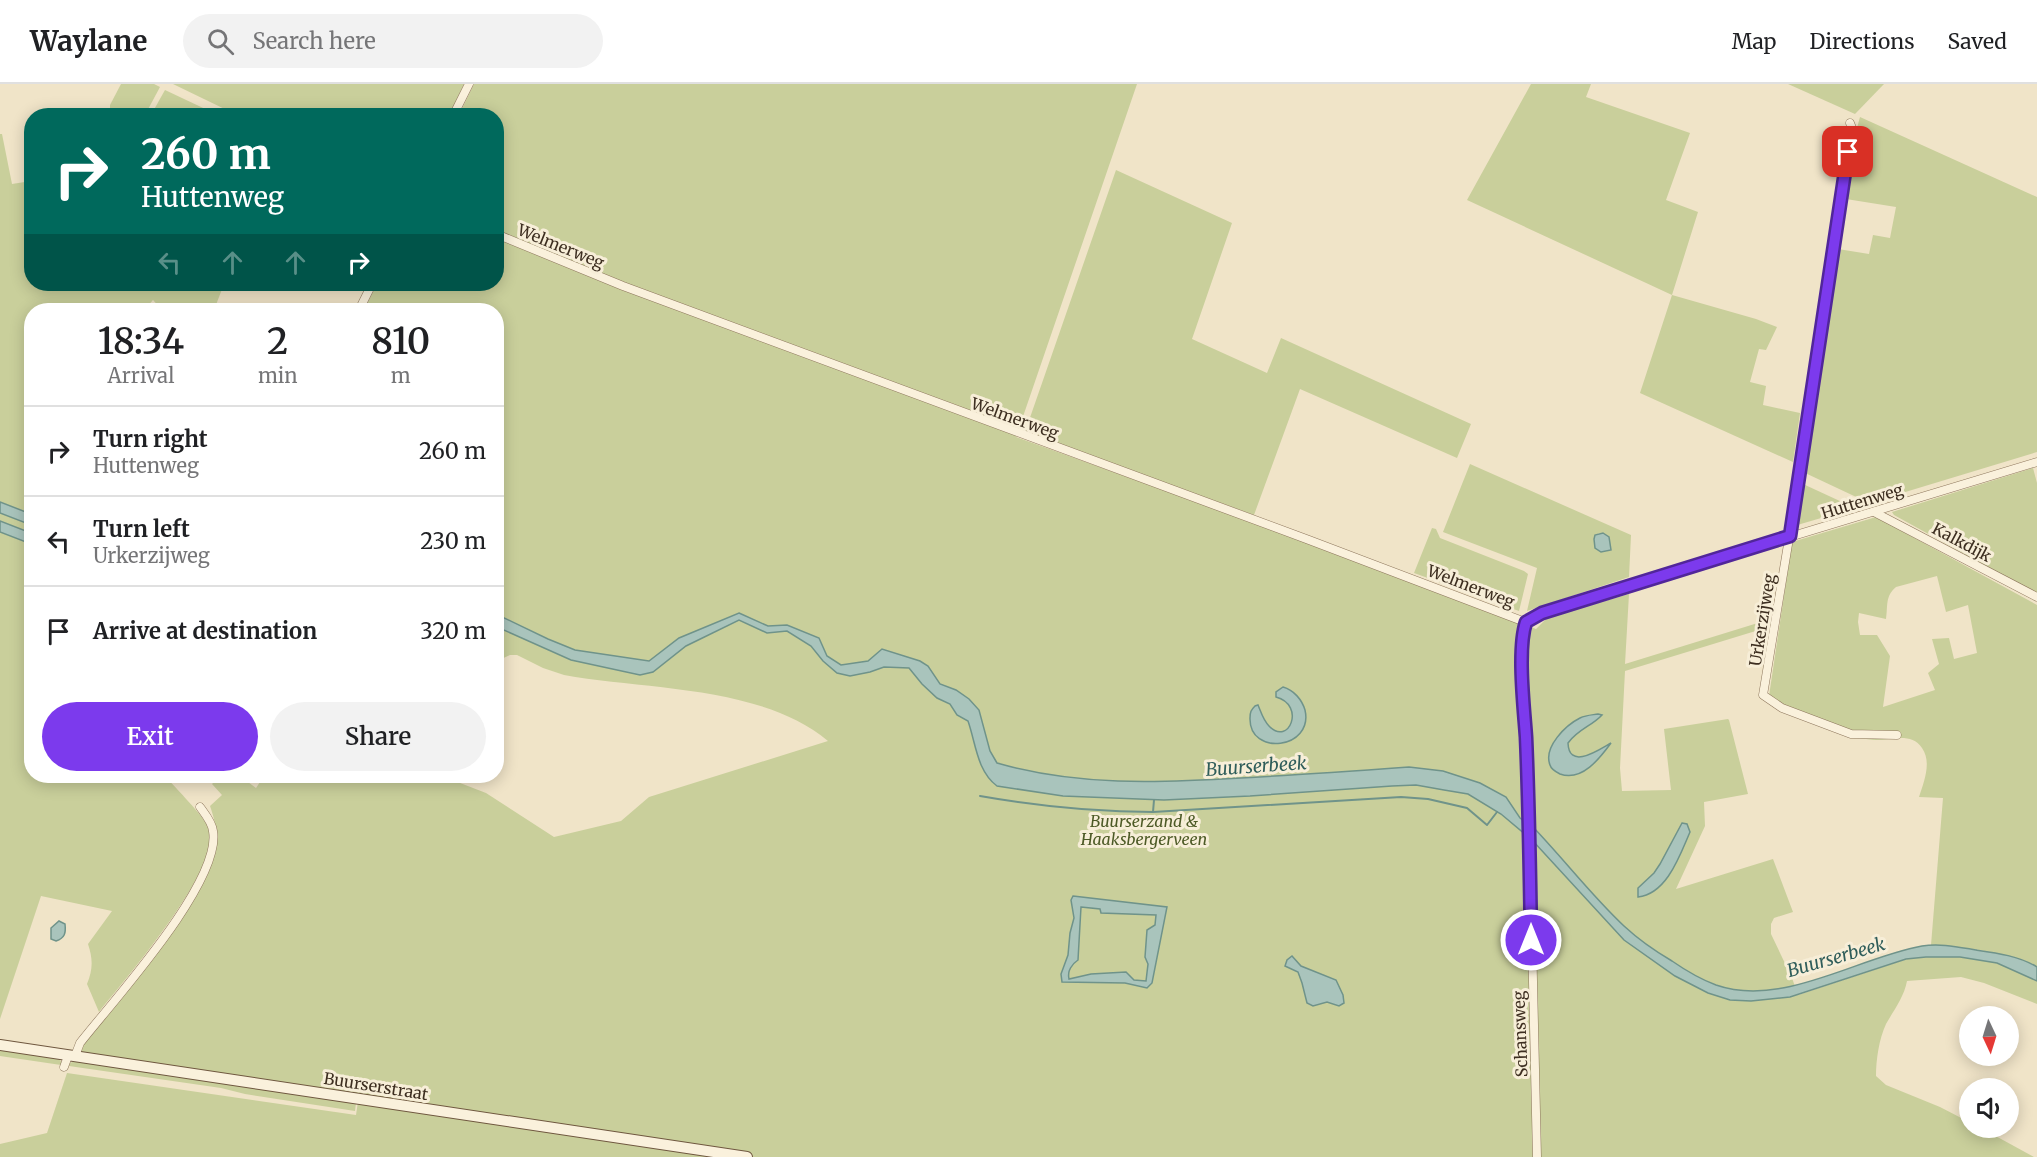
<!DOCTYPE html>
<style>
body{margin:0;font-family:Merriweather,serif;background:#f2f2f2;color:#202124;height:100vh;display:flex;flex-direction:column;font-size:22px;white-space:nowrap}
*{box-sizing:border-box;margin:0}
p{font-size:20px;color:#757577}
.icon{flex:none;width:33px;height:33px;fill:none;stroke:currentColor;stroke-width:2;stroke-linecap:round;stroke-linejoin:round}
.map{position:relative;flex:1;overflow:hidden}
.panel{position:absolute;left:24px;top:219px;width:480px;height:480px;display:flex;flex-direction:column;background:#fff;border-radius:24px;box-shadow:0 3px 15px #0003}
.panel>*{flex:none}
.banner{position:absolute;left:24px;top:24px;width:480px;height:183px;border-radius:24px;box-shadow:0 3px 15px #0003;background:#00695c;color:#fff;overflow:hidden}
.needle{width:39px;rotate:176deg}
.fabs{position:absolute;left:1959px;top:922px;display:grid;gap:12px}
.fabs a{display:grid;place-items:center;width:60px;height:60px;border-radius:50%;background:#fff;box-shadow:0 3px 15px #0003;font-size:30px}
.pin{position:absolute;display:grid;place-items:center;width:51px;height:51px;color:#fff;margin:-26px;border-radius:12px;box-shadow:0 3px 9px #0006}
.me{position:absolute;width:66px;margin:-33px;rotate:0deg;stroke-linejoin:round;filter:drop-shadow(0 0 4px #0008)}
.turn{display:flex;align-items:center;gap:21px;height:126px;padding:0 18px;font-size:27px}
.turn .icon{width:78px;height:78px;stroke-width:2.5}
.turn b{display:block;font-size:42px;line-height:51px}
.lanes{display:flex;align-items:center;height:57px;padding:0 18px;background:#0003;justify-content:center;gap:30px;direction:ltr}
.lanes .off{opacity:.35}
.eta{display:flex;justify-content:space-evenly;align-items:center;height:102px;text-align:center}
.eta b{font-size:36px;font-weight:600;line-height:42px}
.button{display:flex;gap:12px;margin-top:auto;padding:12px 18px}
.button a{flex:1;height:69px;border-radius:36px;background:#7c3aed;color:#fff;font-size:24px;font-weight:600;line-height:69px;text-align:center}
.button a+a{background:#f2f2f2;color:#202124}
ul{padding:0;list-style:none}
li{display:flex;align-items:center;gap:18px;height:90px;padding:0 18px;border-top:2px solid #e0e0e0}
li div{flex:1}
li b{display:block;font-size:22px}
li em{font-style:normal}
header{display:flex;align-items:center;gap:36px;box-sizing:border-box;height:84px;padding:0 30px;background:#fff;border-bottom:2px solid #e0e0e0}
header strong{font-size:28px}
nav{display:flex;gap:33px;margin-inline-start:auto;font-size:21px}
.search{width:420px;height:54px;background:#f2f2f2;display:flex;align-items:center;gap:15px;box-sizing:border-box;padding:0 21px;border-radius:33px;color:#757577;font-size:22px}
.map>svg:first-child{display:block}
.green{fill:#c9cf9b;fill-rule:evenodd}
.water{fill:#a9c4bc;stroke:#6f938a;stroke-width:1.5;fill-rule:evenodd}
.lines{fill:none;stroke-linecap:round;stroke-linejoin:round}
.stream{stroke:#6f938a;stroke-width:2}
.street-casing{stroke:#8d765c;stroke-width:9}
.secondary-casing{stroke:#6f573f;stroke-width:12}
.street{stroke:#faf1dc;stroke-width:8}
.secondary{stroke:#faf1dc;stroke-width:10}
.route-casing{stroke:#51269a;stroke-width:15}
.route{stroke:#7c3aed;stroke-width:10}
.labels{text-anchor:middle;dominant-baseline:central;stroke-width:6;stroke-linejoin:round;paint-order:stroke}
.street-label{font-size:16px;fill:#3d2e20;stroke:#f7eed8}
.park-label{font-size:16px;font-style:italic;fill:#4d5a26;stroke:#f7eed8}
.water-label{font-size:18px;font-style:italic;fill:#2f5d5a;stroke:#f7eed8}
</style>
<header>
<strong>Waylane</strong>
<div class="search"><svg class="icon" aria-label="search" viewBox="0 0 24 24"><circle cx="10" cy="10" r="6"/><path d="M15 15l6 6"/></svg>Search here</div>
<nav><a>Map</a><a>Directions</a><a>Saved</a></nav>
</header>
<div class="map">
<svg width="2037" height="1073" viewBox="0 0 2037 1073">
<rect width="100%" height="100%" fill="#f0e4c8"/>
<!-- green -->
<g class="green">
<polygon points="121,0 154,0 160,3 145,31 119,31 110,24 110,21"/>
<polygon points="173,0 464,0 449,32 237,31"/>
<path d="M 474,0 L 1137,0 L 1016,353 L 1241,434 L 1536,545 L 1547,534 L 1629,510 L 1625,580 L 1774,534 L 1772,542 L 1625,587 L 1620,684 L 1622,707 L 1671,706 L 1664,645 L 1728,635 L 1729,636 L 1748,710 L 1704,718 L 1705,742 L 1676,805 L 1773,775 L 1793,828 L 1774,834 L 1771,840 L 1771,850 L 1792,894 L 1798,911 L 1907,875 L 1926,873 L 1960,873 L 1997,879 L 2037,897 L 2037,920 L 1984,899 L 1961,893 L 1907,897 C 1904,913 1894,926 1886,940 C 1879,955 1876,976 1876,992 L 1886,1001 L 1940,1023 L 1969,1038 L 1970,1044 L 1981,1044 L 2034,1073 L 0,1073 L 0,1060 L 47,1049 L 67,989 L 356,1031 L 359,1011 L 81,969 L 85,957 L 159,864 L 214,770 C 218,752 216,739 210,722 L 222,711 L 212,700 L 220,692 L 240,692 L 256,704 L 264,692 L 442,692 L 486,709 L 554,753 L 621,737 L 649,713 L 828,657 C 761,601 646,606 564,591 L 543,584 L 517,571 L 510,571 L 497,577 L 496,226 L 364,226 L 377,200 L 496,200 L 496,32 L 459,31 Z"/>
<polygon points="1531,0 1591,0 1586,13 1690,49 1666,116 1698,128 1672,211 1756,235 1777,243 1766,266 1759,265 1750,298 1766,302 1763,321 1800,329 1793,378 1640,309 1672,211 1467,116"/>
<polygon points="1788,0 1884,0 1855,30"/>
<polygon points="165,6 218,31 151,31"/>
<polygon points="1860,33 2037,113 2037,368 1869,419 1803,388 1838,165 1869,170 1873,151 1890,154 1896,123 1846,115 1857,44"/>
<polygon points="0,50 2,50 12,100 31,97 32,200 224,200 214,226 162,226 153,216 144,226 32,226 31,430 0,418"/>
<polygon points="1116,86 1232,139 1192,255 1267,289 1281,254 1471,340 1457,374 1300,305 1254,431 1025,348"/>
<path d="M 1470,380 L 1631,451 L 1629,493 L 1527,527 L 1537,484 L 1443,448 ZM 1600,449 L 1609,453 L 1611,466 L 1606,467 L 1595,451 Z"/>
<polygon points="2033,384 2037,399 2037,510 1894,431 1892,428"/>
<polygon points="1801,400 1803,400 1855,424 1794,442"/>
<polygon points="0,429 31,441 31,449 0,437"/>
<path d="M 1876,433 L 2037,521 L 2037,883 C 2015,869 1958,862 1931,861 L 1943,714 L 1919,713 C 1924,698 1932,678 1922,664 C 1911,647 1889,657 1874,656 C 1840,653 1805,634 1773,621 L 1769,612 L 1792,458 ZM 1937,492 L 1946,528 L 1968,521 L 1977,569 L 1954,575 L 1949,554 L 1932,555 L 1939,580 L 1928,589 L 1935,606 L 1883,623 L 1890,572 L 1877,551 L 1860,551 L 1858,538 L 1859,529 L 1886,535 C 1888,522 1885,512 1896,503 Z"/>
<polygon points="1432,444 1436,445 1440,454 1524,487 1528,490 1519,527 1414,489"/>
<path d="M 0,448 L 31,460 L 32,692 L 165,692 C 173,701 207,736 210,745 C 223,782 123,898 99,928 L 87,900 C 93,885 93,875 88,860 L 112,827 L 41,812 L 0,935 Z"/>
<polygon points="0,965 59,975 62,979 61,981 0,972"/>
<polygon points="75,977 356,1019 355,1027 245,1010 221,1004 69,982 70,979"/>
</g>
<!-- water -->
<g class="water">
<polygon points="0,418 31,430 31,441 0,429"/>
<polygon points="0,437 31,449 31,460 0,448"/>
<polygon points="1603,449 1609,453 1611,466 1601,468 1595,464 1594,455 1595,451"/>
<path d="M 739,529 L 768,542 L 787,541 L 819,554 L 827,572 L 841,581 L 868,577 L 882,565 L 920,577 L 928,582 L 940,600 L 956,606 L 969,615 L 979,626 L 990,667 L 997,679 C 1077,702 1158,699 1241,694 C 1297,691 1353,687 1409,683 L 1443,687 L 1480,699 L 1506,713 L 1520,734 L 1532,742 C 1563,774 1591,811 1624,842 C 1638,855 1655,867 1672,877 C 1685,886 1700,895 1716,901 C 1782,924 1856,874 1922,862 C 1940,859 1958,863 1976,866 C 1997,869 2019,872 2037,883 L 2037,897 L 1997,879 L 1960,873 L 1926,873 L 1906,875 L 1790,913 L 1751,917 L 1730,916 L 1708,909 L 1675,892 L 1624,856 L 1533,757 L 1501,730 L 1468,710 L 1444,706 L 1416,701 L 1392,702 L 1250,712 L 1164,716 L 1063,712 L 997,702 C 977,687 976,660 968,637 L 957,631 L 950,620 L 937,614 L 922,600 L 909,584 L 884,583 L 870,588 L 850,592 L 837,589 L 823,577 L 811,562 L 787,547 L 767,549 L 739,536 L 686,562 L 653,588 L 640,591 L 571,576 L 497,543 L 496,530 L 548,555 L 575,566 L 649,577 L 679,554 Z"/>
<path d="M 1283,603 C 1294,606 1302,616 1305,626 C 1314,665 1249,673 1250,634 C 1250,628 1251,626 1255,622 L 1258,621 C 1261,628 1263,636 1269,642 C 1289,663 1306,621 1276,613 L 1276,608 Z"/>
<path d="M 1598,630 L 1602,631 C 1592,642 1578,645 1568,659 C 1569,687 1600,665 1611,659 C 1600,674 1582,698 1560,690 C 1556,688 1551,685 1550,681 C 1543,663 1566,641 1580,634 C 1586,631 1592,631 1598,630 Z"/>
<path d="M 1682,739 L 1687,740 L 1690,748 C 1680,771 1667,810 1638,813 L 1638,804 L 1654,789 L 1660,780 Z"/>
<path d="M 1073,812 L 1167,823 L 1152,899 L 1147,904 L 1125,899 L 1062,898 L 1061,890 L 1068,871 L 1070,849 L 1074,834 L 1071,816 ZM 1081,823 L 1100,825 L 1101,829 L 1156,831 L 1155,841 L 1147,846 L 1145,873 L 1148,880 L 1146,897 L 1134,896 L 1126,888 L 1091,890 L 1069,895 C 1067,887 1072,880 1078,876 Z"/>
<path d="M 59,837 L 65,840 C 66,849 65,854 56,857 L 51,855 L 51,844 Z"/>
<polygon points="1292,872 1301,882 1336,896 1343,911 1344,919 1339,922 1327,918 1313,922 1307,919 1302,899 1298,888 1285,882 1287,876"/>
</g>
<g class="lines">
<!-- stream -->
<g class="stream">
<path d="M 980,712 C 1037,722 1095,728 1153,728 L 1154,716"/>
<polyline points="1153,728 1401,713 1428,715 1467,724 1487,741 1497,728"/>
</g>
<defs>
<g id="street">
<polyline points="453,32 469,0"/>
<polyline points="1850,39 1852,44 1799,394 1763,611 1782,624 1851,650 1897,651"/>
<polyline points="496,150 623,202 1309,456 1525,538"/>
<polyline points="359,226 372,200"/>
<polyline points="1874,428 2037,513"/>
<polyline points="1525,538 1542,529 1621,504 2037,378"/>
<polyline points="1525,538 1523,545 1522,576 1530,766 1537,1073"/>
<path d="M 75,972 L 80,959 C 112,918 222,798 213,747 C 212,738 205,730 200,723"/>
<polyline points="64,983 68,972"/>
</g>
<polyline id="secondary" points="0,961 747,1073"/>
</defs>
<!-- street casing -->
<use href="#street" class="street-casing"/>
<!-- secondary casing -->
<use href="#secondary" class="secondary-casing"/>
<!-- street -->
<use href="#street" class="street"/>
<!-- secondary -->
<use href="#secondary" class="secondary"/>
</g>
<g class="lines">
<defs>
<path id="route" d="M 1531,856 C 1530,789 1529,721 1526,653 C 1524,624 1517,565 1526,538 L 1542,529 L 1790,452 L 1848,68"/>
</defs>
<!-- route casing -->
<use href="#route" class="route-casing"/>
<!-- route -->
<use href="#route" class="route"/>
</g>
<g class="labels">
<!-- street labels -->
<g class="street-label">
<text transform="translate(561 162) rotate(22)">Welmerweg</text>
<text transform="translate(1015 334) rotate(20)">Welmerweg</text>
<text transform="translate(1862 417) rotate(-17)">Huttenweg</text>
<text transform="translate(1962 458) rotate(28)">Kalkdijk</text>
<text transform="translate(1471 502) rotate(21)">Welmerweg</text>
<text transform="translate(1762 536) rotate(-81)">Urkerzijweg</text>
<text transform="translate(1520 950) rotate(-92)">Schansweg</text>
<text transform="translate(376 1002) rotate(9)">Buurserstraat</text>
</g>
<!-- park labels -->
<g class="park-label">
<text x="1144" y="737">Buurserzand &amp;<tspan x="1144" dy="18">Haaksbergerveen</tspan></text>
</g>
<!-- water labels -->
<g class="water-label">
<text transform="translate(1256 682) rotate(-4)">Buurserbeek</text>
<text transform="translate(1836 873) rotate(-16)">Buurserbeek</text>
</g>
</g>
</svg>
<div class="fabs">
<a><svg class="needle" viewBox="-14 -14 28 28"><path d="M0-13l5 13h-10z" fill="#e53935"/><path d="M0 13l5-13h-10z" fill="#757577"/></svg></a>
<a><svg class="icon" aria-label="sound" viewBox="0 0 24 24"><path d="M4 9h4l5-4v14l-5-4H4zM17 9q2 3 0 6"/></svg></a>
</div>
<div class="pin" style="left:1848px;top:68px;background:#d93025"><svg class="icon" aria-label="arrive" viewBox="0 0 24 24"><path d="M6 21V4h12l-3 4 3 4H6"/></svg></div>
<svg class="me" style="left:1531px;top:856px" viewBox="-20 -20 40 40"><circle r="17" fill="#7c3aed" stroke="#fff" stroke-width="3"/><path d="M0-11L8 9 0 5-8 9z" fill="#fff"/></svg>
<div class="banner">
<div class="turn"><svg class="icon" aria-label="right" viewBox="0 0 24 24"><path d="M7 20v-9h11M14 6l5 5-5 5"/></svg><div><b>260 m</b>Huttenweg</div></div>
<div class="lanes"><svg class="icon off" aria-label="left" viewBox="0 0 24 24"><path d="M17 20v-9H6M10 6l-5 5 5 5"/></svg><svg class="icon off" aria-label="ahead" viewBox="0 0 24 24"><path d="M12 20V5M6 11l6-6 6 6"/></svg><svg class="icon off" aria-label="ahead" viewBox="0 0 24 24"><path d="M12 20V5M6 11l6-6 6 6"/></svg><svg class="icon" aria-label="right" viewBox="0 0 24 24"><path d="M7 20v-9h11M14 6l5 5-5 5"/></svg></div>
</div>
<section class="panel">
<div class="eta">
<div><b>18:34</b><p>Arrival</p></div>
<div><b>2</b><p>min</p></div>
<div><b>810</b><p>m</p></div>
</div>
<ul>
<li><svg class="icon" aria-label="right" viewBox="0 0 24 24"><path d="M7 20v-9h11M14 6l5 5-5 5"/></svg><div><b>Turn right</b><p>Huttenweg</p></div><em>260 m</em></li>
<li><svg class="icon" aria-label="left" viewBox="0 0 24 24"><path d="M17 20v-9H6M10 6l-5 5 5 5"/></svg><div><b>Turn left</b><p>Urkerzijweg</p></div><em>230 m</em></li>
<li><svg class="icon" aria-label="arrive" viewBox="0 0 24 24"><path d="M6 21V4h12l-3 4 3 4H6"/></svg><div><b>Arrive at destination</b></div><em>320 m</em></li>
</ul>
<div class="button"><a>Exit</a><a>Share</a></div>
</section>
</div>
